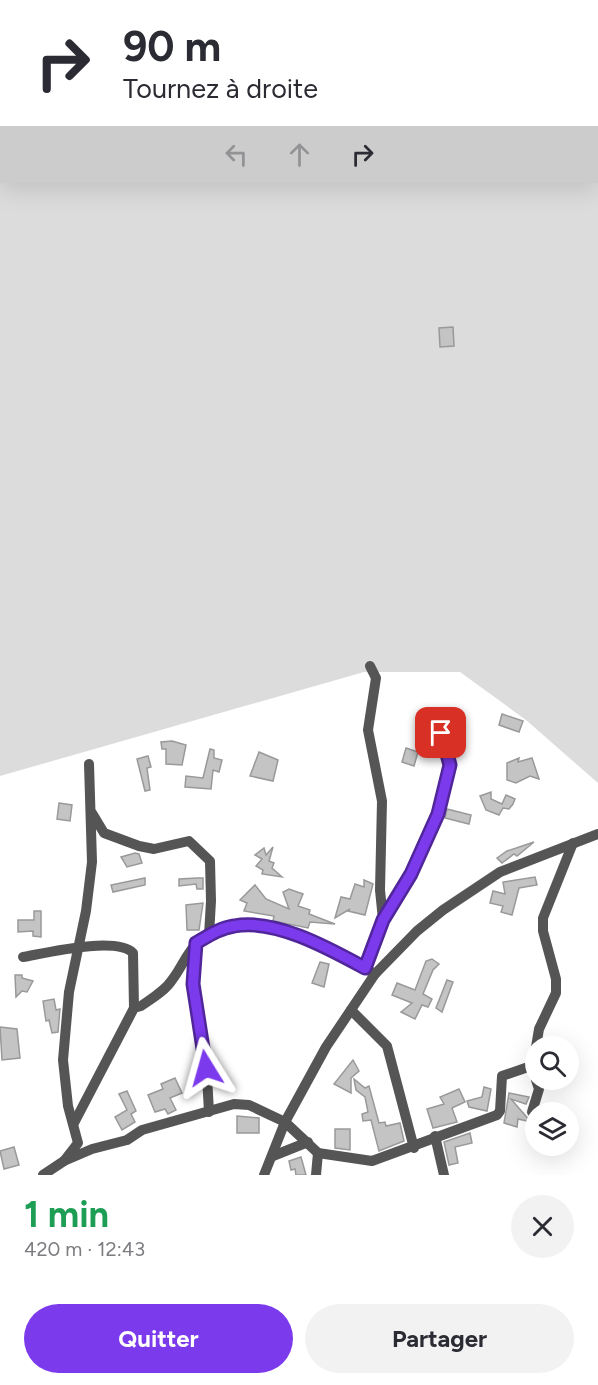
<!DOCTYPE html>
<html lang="fr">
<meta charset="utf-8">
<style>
body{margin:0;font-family:Figtree,sans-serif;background:#f2f2f3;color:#2b2b33;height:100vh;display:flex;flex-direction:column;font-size:22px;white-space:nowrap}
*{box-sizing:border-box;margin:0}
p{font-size:20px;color:#7c7c81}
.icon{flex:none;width:33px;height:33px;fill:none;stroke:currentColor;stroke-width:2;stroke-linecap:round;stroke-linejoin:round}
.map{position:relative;height:1175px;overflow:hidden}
.sheet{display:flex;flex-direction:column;background:#fff;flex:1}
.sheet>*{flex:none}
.guide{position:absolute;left:0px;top:0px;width:598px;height:183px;box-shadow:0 6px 24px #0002;background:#fff;color:#2b2b33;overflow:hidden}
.fabs{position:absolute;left:525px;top:1036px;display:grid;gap:12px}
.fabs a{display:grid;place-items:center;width:54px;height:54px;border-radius:50%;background:#fff;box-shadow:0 6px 24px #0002;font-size:30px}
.pin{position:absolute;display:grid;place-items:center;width:51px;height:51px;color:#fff;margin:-26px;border-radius:12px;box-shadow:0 3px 9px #0006}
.me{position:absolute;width:66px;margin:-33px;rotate:352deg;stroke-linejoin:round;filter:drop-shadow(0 0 4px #0008)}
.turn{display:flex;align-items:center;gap:21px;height:126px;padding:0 24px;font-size:27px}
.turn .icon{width:78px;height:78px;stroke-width:2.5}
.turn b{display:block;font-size:42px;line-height:51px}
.lanes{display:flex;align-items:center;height:57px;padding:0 24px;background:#0003;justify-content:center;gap:30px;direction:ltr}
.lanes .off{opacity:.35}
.round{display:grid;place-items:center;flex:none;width:63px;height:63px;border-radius:32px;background:#f2f2f3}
.summary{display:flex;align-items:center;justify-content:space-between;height:102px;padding:0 24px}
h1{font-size:36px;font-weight:700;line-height:45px;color:#1e9e55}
.cta{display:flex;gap:12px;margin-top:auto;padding:12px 24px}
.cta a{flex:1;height:69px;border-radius:36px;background:#7c3aed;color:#fff;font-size:24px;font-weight:700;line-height:69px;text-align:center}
.cta a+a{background:#f2f2f3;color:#2b2b33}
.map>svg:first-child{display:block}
.green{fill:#dcdcdc;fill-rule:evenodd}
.building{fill:#c4c4c4;stroke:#999;stroke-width:1.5}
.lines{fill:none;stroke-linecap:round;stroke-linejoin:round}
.street{stroke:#555;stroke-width:10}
.route-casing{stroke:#51269a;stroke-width:15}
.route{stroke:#7c3aed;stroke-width:10}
</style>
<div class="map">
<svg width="598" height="1175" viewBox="0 0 598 1175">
<rect width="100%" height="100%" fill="#fff"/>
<!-- green -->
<path class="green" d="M 0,0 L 598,0 L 598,783 L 526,720 L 460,672 L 364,672 L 0,776 ZM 2,2 L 597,2 L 597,182 L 2,182 Z"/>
<!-- building -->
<g class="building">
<polygon points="453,327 454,346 440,347 439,328"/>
<polygon points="502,714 523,721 519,732 499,725"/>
<polygon points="172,741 186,745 182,765 166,764 166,749 162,749 161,742"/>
<polygon points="406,748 418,752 414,766 402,762"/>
<polygon points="210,749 214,750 214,758 222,760 219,772 213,770 211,789 185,787 186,776 203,778"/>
<polygon points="259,752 278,760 273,781 250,776"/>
<polygon points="148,756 151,767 147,768 150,790 145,791 137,759"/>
<polygon points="519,758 518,762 532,758 539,779 530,776 516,783 507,780 507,763"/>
<polygon points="491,792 491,799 502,804 506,795 515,799 513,804 509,809 503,808 499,815 486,810 480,796"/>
<polygon points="59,803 72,805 70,821 57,819"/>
<polygon points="447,809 471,815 469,824 445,818"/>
<polygon points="534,842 517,856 514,854 502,863 497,858 507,851"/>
<polygon points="273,847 269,861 274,863 272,868 282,877 262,874 263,870 256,866 262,859 255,855 264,848 266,855"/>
<polygon points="135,853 139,854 142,863 127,867 121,857"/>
<polygon points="535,877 537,885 519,888 512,915 501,912 503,906 490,903 493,891 505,894 503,882"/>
<polygon points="145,878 145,885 113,892 111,885"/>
<polygon points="197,878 203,878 203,889 197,889 196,884 179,886 179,879"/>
<polygon points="364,880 373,884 365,915 348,911 350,909 335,918 341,897 350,899 355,884 364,887"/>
<polygon points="255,885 266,899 289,909 283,892 289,889 303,894 298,906 310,910 309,914 335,924 310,922 308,928 273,921 274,916 244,911 247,903 240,900"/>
<polygon points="203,903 199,930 187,930 186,905"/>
<polygon points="34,911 41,911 41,937 33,936 33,931 18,932 18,920 34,920"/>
<polygon points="432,959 439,964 433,970 423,994 432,999 428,1007 422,1005 415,1019 401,1012 412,1003 392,995 397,983 415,990 426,961"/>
<polygon points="320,962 329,964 324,987 312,983"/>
<polygon points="15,975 22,975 22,978 33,981 27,992 22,991 16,997"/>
<polygon points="447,980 453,982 442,1012 436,1008"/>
<polygon points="54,999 56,1010 60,1009 58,1032 52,1033 49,1020 46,1021 43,1001"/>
<polygon points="0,1027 17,1029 20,1058 2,1060"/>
<polygon points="353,1060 359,1071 351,1078 351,1093 334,1084"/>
<polygon points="175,1078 182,1093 170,1098 176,1110 168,1114 165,1109 155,1112 148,1095 163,1089 161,1084"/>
<polygon points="354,1079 365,1088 369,1086 379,1123 385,1122 386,1126 400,1123 404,1141 379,1151 371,1120 363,1121 362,1114 368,1112 365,1097 356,1090"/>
<polygon points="484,1087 491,1089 487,1111 469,1107 467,1101 482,1097"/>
<polygon points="459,1089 465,1102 452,1108 457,1122 433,1128 427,1109 444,1104 440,1097"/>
<polygon points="127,1091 136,1111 131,1114 135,1122 122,1130 115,1117 127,1110 119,1094"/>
<polygon points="509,1093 529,1097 526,1104 511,1099 531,1122 518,1119 517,1127 504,1123"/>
<polygon points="237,1116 259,1118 259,1133 237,1133"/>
<polygon points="335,1129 350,1129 350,1150 335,1148"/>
<polygon points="470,1133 472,1143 455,1147 458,1163 449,1165 444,1142"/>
<polygon points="14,1147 19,1165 4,1169 0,1151"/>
<polygon points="301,1157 306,1175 296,1175 295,1169 291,1170 289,1161"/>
</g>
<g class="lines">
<!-- street -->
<g class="street">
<polyline points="92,813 104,833 139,846 154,849 189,841 210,861 211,901 209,935"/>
<polyline points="383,920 411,874 437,814 450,765 441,733"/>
<polyline points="196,947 193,984 206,1058 209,1112"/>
<path d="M 23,957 C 46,953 116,936 133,953 L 134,1008"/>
<polyline points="365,968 383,920 380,890 382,801 368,730 376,678 370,666"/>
<polyline points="351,1010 387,1046 414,1148"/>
<polyline points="536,1047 539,1029 556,993 556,979 543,931 543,918 573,843"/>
<polyline points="532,1112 539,1089 536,1080"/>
<path d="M 74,1123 L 134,1008 L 141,1006 C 151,999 165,991 172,980 C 181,969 187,952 198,942 C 248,900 328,947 375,974"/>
<polyline points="435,1136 444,1175"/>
<polyline points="273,1156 308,1142"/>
<polyline points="64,1161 78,1143 68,1106 63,1060 69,992 86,911 92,862 89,764"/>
<polyline points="43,1175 64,1161 92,1149 127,1140 142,1130 234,1104 249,1105 285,1122 318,1153 372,1161 497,1115 500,1111 502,1076 534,1065"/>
<polyline points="264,1175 285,1122 326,1047 375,974 417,931 443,910 500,872 598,834"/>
<polyline points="316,1175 318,1153"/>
</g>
</g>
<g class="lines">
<defs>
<path id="route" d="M 206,1068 L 193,984 L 196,943 C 208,936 220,928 234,926 C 275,918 330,949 365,968 L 383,920 L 411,874 L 438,814 L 450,765 L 441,733"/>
</defs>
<!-- route casing -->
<use href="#route" class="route-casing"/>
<!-- route -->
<use href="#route" class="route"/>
</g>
</svg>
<div class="fabs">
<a><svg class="icon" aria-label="search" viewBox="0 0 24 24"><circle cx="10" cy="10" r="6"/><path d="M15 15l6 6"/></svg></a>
<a><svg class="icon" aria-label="layers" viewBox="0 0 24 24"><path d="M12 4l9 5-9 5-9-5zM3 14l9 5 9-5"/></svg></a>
</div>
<div class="pin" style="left:441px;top:733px;background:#d93025"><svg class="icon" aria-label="arrive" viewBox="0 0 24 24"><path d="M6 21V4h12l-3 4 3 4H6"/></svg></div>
<svg class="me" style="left:206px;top:1068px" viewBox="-20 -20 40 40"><path d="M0-17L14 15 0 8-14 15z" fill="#7c3aed" stroke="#fff" stroke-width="4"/></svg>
<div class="guide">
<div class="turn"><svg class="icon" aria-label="right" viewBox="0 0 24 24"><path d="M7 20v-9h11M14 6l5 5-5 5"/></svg><div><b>90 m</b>Tournez à droite</div></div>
<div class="lanes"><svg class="icon off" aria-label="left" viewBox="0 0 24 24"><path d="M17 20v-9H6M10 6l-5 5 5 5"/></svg><svg class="icon off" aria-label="ahead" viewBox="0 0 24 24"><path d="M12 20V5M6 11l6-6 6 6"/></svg><svg class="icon" aria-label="right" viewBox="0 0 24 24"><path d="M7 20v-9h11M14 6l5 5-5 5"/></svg></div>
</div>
</div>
<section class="sheet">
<div class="summary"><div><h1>1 min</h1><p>420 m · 12:43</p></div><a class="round"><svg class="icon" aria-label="close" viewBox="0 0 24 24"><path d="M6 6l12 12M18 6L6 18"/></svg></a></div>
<div class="cta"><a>Quitter</a><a>Partager</a></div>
</section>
